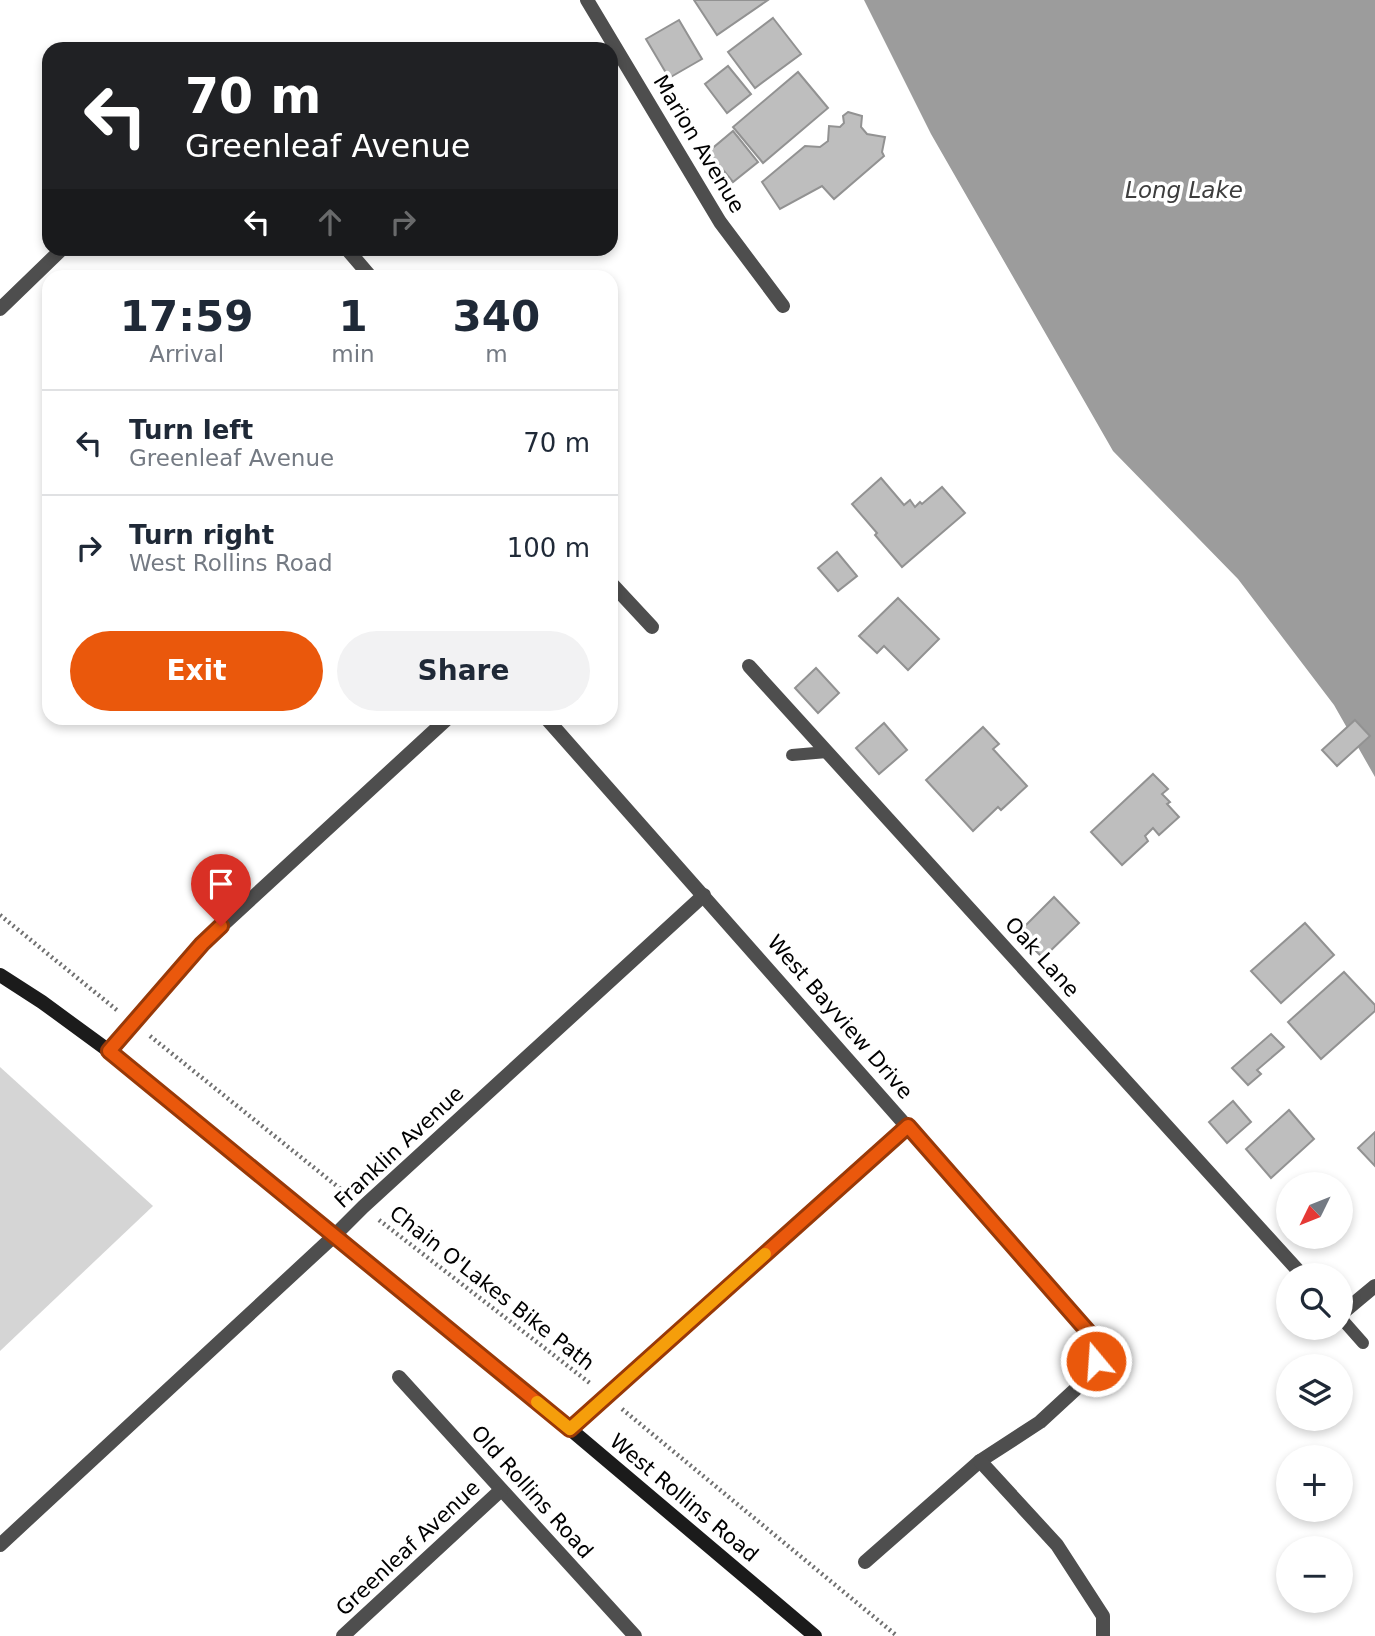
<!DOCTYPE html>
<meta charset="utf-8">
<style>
body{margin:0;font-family:"DejaVu Sans",sans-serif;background:#f2f2f3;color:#1f2937;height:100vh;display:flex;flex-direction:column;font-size:26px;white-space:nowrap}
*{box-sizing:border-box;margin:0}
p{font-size:23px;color:#747a83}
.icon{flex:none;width:38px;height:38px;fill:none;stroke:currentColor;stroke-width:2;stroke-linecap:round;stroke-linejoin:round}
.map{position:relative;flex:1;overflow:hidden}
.panel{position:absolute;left:42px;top:270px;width:576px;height:455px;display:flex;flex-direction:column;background:#fff;border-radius:21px;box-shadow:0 4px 10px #0003}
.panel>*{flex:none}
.banner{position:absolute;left:42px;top:42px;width:576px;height:214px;border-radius:21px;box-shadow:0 4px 10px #0003;background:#202124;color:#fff;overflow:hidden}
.needle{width:46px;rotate:227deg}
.tools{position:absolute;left:1276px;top:1172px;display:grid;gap:14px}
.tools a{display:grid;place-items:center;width:77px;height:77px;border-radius:50%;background:#fff;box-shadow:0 4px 10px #0003;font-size:35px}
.pin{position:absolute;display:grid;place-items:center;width:60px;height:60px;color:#fff;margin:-72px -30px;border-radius:50% 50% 50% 0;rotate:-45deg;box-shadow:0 0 7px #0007}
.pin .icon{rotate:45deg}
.me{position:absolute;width:77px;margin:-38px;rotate:342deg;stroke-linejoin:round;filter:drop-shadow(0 0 5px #0008)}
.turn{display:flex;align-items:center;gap:24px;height:147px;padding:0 28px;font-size:32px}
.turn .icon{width:91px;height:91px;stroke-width:2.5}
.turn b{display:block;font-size:49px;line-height:60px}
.lanes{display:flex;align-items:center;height:66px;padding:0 28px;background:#0003;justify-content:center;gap:35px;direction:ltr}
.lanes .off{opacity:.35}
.eta{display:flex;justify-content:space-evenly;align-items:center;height:119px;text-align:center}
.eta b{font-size:42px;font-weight:800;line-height:49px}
.primary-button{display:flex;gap:14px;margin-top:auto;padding:14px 28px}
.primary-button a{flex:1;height:80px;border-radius:42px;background:#ea580c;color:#fff;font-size:28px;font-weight:800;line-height:80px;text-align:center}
.primary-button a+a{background:#f2f2f3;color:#1f2937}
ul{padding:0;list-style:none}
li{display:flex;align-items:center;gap:21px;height:105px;padding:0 28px;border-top:2px solid #e0e1e3}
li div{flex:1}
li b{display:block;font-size:26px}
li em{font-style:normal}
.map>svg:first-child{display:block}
.green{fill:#d5d5d5}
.water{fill:#9c9c9c}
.building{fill:#bebebe;stroke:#929292;stroke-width:2}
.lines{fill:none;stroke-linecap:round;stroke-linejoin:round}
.path{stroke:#707070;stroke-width:4.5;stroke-dasharray:2 3.5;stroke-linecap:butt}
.lane{stroke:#4e4e4e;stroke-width:12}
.street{stroke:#4e4e4e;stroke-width:14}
.secondary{stroke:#1b1b1b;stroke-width:14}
.route-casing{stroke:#983908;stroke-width:18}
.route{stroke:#ea580c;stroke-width:12}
.slow{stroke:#f59e0b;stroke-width:12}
.labels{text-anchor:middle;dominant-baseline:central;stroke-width:7;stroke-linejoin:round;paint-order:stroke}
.street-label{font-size:21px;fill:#000;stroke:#fff}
.water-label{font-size:23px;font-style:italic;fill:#3d3d3d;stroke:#fff}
</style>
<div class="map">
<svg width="1375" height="1636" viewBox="0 0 1375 1636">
<rect width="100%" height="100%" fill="#fff"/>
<!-- green -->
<polygon class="green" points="0,1067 153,1206 0,1351"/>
<!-- water -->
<polygon class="water" points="864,0 1375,0 1375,777 1334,705 1238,579 1113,451 931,134"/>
<!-- building -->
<g class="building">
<polygon points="694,0 768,0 717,35"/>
<polygon points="773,18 801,54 755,88 728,52"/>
<polygon points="679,20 702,59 669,78 646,39"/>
<polygon points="728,66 751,94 727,113 705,84"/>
<polygon points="798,72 828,108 763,163 733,127"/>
<polygon points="848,112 862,116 861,127 867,134 885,137 882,152 884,156 834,199 822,186 780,209 762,182 805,146 820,147 828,141 829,126 840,127 844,123 843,116"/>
<polygon points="733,131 758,162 733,182 708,152"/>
<polygon points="881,478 904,505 910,500 915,507 920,502 922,504 942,487 965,513 902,567 875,535 877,533 852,504"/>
<polygon points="837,552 857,576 838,591 818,568"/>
<polygon points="898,598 939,639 908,670 884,646 877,653 859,636"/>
<polygon points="816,668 839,693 818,713 795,688"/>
<polygon points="1355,720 1370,736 1337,766 1322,750"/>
<polygon points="884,723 907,750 879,774 856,748"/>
<polygon points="983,727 999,744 993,749 1027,786 1001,810 998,807 973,831 926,780"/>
<polygon points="1153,774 1168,789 1162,794 1170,802 1167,804 1179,817 1159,835 1153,828 1145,836 1148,841 1122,865 1091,832"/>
<polygon points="1054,897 1079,923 1043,958 1018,933"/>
<polygon points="1305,923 1334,955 1281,1003 1251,971"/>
<polygon points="1344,972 1375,1005 1375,1011 1321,1059 1288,1022"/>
<polygon points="1271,1034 1284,1047 1257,1070 1261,1074 1248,1085 1232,1068"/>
<polygon points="1233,1101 1251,1122 1227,1143 1209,1122"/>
<polygon points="1289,1110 1314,1139 1271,1178 1246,1149"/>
<polygon points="1375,1132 1375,1166 1358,1148"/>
</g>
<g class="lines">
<!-- path -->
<g class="path">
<polyline points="0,915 118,1011"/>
<polyline points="150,1036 348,1195"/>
<polyline points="379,1220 591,1384"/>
<polyline points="622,1409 897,1636"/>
</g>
<!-- lane -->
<g class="lane">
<polyline points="792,755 827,752"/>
<polyline points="1340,1317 1363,1343"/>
</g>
<!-- street -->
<g class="street">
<polyline points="587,0 720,222 783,306"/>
<polyline points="346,248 370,276"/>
<polyline points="0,309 63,248"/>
<polyline points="611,583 652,627"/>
<polyline points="749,666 1303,1276"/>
<polyline points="546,718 1091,1335 1096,1361 1078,1387 1040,1422 980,1461 865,1562"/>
<polyline points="109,1051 202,944 448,718"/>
<polyline points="1340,1309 1346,1310 1375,1286"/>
<polyline points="399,1377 635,1636"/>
<polyline points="570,1429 908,1126"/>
<polyline points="980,1461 1057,1545 1103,1616 1103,1636"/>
<polyline points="0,1545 334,1236 363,1207 704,895"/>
<polyline points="343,1636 501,1490"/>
</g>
<!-- secondary -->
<polyline class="secondary" points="0,975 42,1002 109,1051 570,1429 815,1636"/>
</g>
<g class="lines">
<defs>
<polyline id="route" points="221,926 202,944 109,1051 570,1429 908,1126 1091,1335 1096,1361"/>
</defs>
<!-- route casing -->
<use href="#route" class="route-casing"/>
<!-- route -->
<use href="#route" class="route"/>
<!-- slow -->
<polyline class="slow" points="537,1402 570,1429 765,1254"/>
</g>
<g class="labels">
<!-- street labels -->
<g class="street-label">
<text transform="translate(699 144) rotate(59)">Marion Avenue</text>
<text transform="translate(1042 957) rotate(48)">Oak Lane</text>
<text transform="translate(840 1017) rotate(49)">West Bayview Drive</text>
<text transform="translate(399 1147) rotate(-43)">Franklin Avenue</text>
<text transform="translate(492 1288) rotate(38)">Chain O'Lakes Bike Path</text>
<text transform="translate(532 1492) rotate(48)">Old Rollins Road</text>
<text transform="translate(684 1498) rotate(40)">West Rollins Road</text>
<text transform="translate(408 1548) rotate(-43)">Greenleaf Avenue</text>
</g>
<!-- water labels -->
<g class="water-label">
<text x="1184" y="190">Long Lake</text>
</g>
</g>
</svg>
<div class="tools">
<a><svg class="needle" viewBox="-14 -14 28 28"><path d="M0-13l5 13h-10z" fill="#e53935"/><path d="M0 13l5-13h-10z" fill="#747a83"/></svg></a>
<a><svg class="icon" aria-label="search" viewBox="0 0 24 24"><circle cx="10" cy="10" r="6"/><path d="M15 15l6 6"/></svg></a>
<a><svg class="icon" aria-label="layers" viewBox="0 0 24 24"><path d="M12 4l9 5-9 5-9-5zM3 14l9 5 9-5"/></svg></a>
<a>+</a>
<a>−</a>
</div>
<div class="pin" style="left:221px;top:926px;background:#d93025"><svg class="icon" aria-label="arrive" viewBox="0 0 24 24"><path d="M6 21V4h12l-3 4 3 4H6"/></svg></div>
<svg class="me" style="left:1096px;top:1361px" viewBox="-20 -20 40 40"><circle r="17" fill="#ea580c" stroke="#fff" stroke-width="3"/><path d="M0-11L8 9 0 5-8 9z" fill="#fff"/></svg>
<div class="banner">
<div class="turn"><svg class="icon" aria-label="left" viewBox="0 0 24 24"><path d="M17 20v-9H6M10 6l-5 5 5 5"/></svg><div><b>70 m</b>Greenleaf Avenue</div></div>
<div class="lanes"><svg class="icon" aria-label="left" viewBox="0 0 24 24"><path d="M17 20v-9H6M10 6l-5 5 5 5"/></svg><svg class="icon off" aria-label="ahead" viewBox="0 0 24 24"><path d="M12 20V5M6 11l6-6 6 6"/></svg><svg class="icon off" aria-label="right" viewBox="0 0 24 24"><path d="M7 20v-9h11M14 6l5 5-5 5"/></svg></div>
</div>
<section class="panel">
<div class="eta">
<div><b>17:59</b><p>Arrival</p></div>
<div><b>1</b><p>min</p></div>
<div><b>340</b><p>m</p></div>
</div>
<ul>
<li><svg class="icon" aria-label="left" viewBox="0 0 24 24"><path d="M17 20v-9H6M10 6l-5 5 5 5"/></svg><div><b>Turn left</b><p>Greenleaf Avenue</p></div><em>70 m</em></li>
<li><svg class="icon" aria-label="right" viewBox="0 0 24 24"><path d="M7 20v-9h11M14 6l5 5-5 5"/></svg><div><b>Turn right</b><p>West Rollins Road</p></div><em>100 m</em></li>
</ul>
<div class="primary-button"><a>Exit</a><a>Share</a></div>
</section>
</div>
